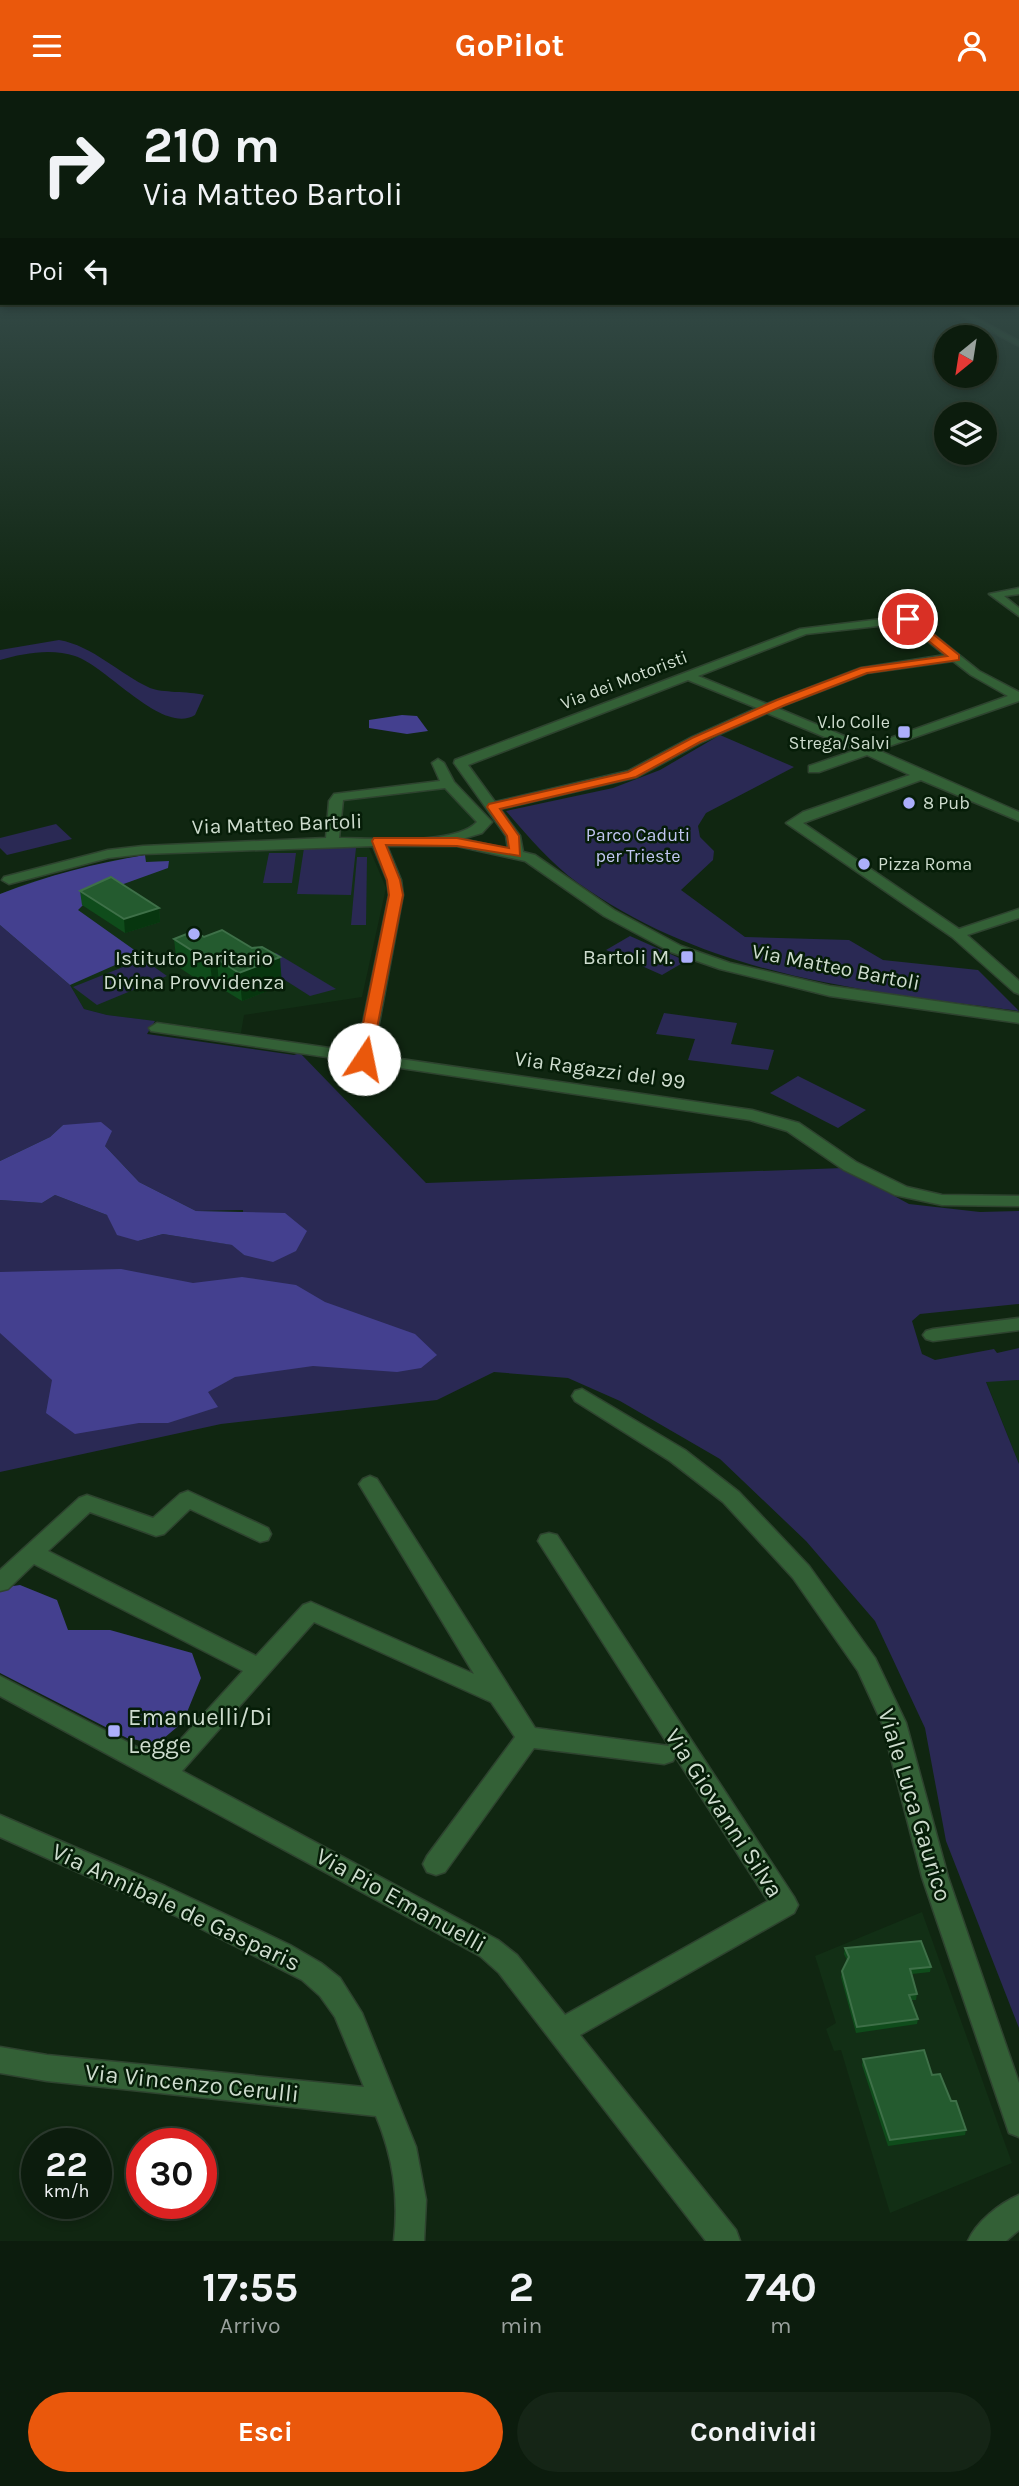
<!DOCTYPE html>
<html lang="it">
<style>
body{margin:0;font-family:Karla,sans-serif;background:#152516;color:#f1f3f6;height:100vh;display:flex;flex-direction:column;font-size:26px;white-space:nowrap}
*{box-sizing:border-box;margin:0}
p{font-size:23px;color:#9aa19d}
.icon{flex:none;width:38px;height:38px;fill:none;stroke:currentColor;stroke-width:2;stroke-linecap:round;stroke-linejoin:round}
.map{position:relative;height:2150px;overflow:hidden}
.panel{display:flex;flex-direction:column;background:#0c1c0d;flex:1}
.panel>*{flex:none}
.top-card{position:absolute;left:0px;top:0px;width:1020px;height:214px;box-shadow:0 4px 10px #0003,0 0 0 2px #2c3a2e;background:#0c1c0d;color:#f1f3f6;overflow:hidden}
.needle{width:46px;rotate:210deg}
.buttons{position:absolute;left:934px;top:234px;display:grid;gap:14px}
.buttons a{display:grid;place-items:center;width:63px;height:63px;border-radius:50%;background:#0c1c0d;box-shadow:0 4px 10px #0003,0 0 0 2px #2c3a2e;font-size:35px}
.speed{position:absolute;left:21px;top:2037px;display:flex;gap:14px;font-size:35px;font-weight:700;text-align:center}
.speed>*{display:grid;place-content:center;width:91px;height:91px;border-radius:50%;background:#0c1c0d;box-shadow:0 4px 10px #0003,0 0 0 2px #2c3a2e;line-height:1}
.speed small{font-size:18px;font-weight:400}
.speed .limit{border:10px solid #d22;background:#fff;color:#111}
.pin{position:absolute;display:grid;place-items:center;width:60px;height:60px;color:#fff;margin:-30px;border:4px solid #fff;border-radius:50%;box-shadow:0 2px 7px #0007}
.me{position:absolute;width:77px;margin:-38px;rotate:11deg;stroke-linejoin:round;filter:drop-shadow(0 0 5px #0008)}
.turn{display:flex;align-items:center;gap:24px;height:147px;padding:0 28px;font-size:32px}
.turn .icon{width:91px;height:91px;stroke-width:2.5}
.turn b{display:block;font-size:49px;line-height:60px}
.then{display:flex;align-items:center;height:66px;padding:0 28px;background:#0003;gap:14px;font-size:26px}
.eta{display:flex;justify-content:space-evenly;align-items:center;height:119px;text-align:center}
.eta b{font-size:42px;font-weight:700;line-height:49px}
.cta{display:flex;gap:14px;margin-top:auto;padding:14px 28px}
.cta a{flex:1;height:80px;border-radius:42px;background:#ea580c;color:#fff;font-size:28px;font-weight:700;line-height:80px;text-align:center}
.cta a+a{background:#152516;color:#f1f3f6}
header{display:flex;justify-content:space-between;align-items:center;height:91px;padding:0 28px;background:#ea580c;color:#fff;font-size:32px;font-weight:700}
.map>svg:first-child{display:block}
.built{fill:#122f15}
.green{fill:#2a2954}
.forest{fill:#44408f}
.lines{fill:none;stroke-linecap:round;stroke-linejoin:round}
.street-casing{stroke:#2e432f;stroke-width:3}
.street{fill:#336036;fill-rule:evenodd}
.wall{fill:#0f4c1b}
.shaded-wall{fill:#07360f}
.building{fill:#245b2f;stroke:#3e7048;stroke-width:2}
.route{fill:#ea580c;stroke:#983908;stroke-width:2}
.poi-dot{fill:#acaffb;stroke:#061d08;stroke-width:2.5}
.labels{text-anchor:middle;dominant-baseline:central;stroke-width:5;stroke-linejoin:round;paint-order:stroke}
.far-street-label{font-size:18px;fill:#cedcce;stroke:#061d08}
.far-poi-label{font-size:18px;fill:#cedcce;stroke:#061d08;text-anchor:start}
.far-park-label{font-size:18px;fill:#c2c6f2;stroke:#061d08}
.street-label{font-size:21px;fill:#cedcce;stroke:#061d08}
.poi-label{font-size:21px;fill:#cedcce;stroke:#061d08;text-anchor:end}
.near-poi-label{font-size:24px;fill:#cedcce;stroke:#061d08;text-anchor:start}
.near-street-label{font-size:24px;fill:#cedcce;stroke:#061d08}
</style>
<header><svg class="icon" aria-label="menu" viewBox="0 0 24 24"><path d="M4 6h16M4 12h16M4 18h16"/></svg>GoPilot<svg class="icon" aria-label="person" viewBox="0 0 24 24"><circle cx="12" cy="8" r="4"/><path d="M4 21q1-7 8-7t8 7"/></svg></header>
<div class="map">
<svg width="1019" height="2150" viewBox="0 0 1019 2150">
<rect width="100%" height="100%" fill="#102611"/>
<!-- built -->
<g class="built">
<polygon points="447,695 477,726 478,736 440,748 336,749 341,707"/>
<polygon points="368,754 386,797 362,906 244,924 241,942 107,924 84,918 70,894 0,834 0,803 27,792 114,769 164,762"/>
<polygon points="1019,1289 1019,1373 986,1290"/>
<polygon points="922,1821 1012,2072 890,2122 841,1959 834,1960 826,1938 836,1932 815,1865"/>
</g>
<!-- green -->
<g class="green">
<path d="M 59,549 C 93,555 118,582 150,597 C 162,602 188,600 204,604 L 195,624 C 162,644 108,576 75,565 C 52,557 23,562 0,569 L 0,559 Z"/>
<path d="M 720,644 L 794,676 L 706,722 L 698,735 L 700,746 L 714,760 L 713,769 L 681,799 L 745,846 L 849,849 L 883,869 L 978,879 L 1019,920 C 864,900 710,886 578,792 C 550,772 528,745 506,720 L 613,697 L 660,679 Z"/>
<polygon points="56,733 72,748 7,764 0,757 0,747"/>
<polygon points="304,757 356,757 351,804 297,803"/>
<polygon points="269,762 296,762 292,792 263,792"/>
<polygon points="357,766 367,766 366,834 351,834"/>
<polygon points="0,834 70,894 84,918 107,924 155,930 147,943 294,964 300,962 426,1092 843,1077 909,1113 980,1121 1019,1120 1019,1213 920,1223 912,1230 922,1263 935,1269 994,1258 997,1262 1019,1257 1019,1289 986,1291 1019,1373 1019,1937 946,1750 925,1637 875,1530 806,1450 720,1368 620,1310 568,1287 494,1281 437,1309 221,1333 0,1381 0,1109 42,1112 55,1104 107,1124 138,1150 163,1143 233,1154 244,1164 243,1119 196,1120 139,1091 105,1055 63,1034 50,1046 0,1070"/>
<polygon points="630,845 686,870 662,884 606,859"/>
<polygon points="276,862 336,898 310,905 255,870"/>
<polygon points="143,868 167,885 97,914 73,896"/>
<polygon points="664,922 737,932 731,953 774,959 768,979 688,969 695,948 656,943"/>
<polygon points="798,985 866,1019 838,1037 770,1002"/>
</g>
<!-- forest -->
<g class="forest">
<polygon points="402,624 417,625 428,640 407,643 369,637 369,629"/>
<path d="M 145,764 L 146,771 L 169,770 L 168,777 L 93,804 L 78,819 L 140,863 L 70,894 L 0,834 L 0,803 C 46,785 96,772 145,764 Z"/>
<polygon points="101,1031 112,1040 105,1055 139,1091 196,1120 285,1122 307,1140 296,1160 273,1171 244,1164 232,1154 163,1143 138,1150 117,1144 107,1124 55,1104 42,1112 0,1109 0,1070 50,1046 63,1034"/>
<polygon points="121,1178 193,1192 242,1186 296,1194 325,1211 415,1243 437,1264 421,1277 397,1281 313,1275 235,1286 208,1301 218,1316 168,1332 139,1332 75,1343 46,1322 52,1289 0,1242 0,1181"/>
<polygon points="20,1494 57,1509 68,1539 110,1539 192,1562 201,1587 183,1631 157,1653 127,1647 0,1582 0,1497"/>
</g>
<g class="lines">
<defs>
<g id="street">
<polygon points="955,221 965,221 1019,250 1019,255"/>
<polygon points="1019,497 1019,503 1004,505 1019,517 1019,525 989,503"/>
<path d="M 885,511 L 893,511 L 979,580 L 1019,601 L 1019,610 L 878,659 L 1019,721 L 1019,730 L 921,689 L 803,732 L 959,838 L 1019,818 L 1019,827 L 967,844 L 1019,890 L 1019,903 L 1014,901 L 952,846 L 786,732 L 803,721 L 910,684 L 867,664 L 819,681 L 809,681 L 809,675 L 856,659 L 767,622 L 700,652 L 637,686 L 500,718 L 520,745 L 523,761 L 535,764 L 614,819 L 681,855 L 730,872 L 830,895 L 1019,922 L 1019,932 L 830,905 L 720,878 L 671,861 L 604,825 L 525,770 L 457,755 L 387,755 L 401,789 L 403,804 L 373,964 L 752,1019 L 799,1032 L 856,1071 L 907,1096 L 942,1104 L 1019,1105 L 1019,1115 L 942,1114 L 895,1104 L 844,1079 L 787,1040 L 750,1029 L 151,940 L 149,937 L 157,932 L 357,961 L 389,804 L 387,789 L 373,755 L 143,763 L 108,767 L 9,793 L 2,789 L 4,786 L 108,759 L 143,755 L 326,747 L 329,710 L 334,703 L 440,690 L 432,672 L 438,668 L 444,672 L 454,691 L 492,731 L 482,742 L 462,748 L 508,758 L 506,745 L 454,672 L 455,669 L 800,538 L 898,526 L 885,515 ZM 905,532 L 945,564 L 861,577 L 767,613 L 698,585 L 806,543 ZM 953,570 L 971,584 L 1008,605 L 868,655 L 777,617 L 867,582 ZM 688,589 L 757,617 L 692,646 L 628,680 L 495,711 L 468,674 ZM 445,697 L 477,731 C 454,755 373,747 339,747 L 343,709 Z"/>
<polygon points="1019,1227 1019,1239 933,1250 926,1248 923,1244 926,1240 933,1238"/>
<polygon points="582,1298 685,1359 739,1401 809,1475 875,1567 906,1632 948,1786 1019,1992 1019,2046 1009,2042 922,1786 882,1632 858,1580 793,1487 723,1411 670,1370 575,1310 572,1305 575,1300"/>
<path d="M 370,1385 L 377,1388 L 535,1637 L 669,1655 L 538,1450 L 541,1444 L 549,1442 L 557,1444 L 794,1806 L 798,1814 L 794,1822 L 580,1944 L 736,2139 L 740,2150 L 706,2150 L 499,1882 L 480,1865 L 0,1605 L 0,1585 L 162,1669 L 243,1580 L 34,1473 L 8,1498 L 0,1500 L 0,1479 L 79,1407 L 87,1404 L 153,1427 L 180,1403 L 188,1400 L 268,1437 L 271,1443 L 268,1449 L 260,1451 L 190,1418 L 164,1443 L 156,1445 L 90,1421 L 48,1460 L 256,1565 L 303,1514 L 311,1511 L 474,1583 L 359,1393 L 363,1388 ZM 314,1531 L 491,1611 L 515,1646 L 427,1765 L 423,1773 L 427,1781 L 436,1784 L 445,1781 L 534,1657 L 664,1673 L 673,1670 L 675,1665 L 768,1810 L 565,1924 L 517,1864 L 498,1849 L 182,1680 Z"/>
<path d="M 0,1724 L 165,1795 L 290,1854 L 321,1872 L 340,1887 L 362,1922 L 416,2056 L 426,2109 L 424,2150 L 394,2150 C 399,2105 393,2066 376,2025 L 47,1990 L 0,1982 L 0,1956 L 47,1964 L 364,1996 L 335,1926 L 320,1905 L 302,1889 L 178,1826 L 0,1746 Z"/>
<path d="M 1019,2104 L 1019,2139 L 1006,2150 L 968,2150 C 976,2131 1000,2112 1019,2104 Z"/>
</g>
</defs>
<!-- street casing -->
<use href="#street" class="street-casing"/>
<!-- street -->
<use href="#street" class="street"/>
</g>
<!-- wall -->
<g class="wall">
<polygon points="80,800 159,817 160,831 125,842 82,814"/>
<polygon points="174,848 282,894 242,910 219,896 213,899 177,875"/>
<polygon points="845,1857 931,1876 930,1881 912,1883 917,1903 916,1909 911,1909 918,1928 917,1933 856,1942 841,1886 842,1880 847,1869 844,1863"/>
<polygon points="863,1968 932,1984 951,2010 966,2039 965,2044 888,2055 862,1974"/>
</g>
<!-- shaded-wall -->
<g class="shaded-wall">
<polygon points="159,817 160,831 125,842 124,828"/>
<polygon points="280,866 282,894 242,910 239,882"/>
<polygon points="217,868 219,896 213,899 210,871"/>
</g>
<!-- building -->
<g class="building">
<polygon points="111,786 159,817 124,828 80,800"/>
<polygon points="222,839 252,857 262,856 280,866 239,882 217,868 210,871 174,848 194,840 204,846"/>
<polygon points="921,1850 931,1876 910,1878 917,1903 909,1904 918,1928 857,1936 842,1880 849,1866 845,1857"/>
<polygon points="924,1959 932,1984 940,1983 951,2010 956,2010 966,2039 890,2049 863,1968"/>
</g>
<!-- sky -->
<linearGradient id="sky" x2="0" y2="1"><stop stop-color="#091509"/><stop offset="0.42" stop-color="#314743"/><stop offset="1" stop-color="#314743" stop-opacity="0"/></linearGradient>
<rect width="1019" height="522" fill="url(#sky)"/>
<!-- route -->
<polygon class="route" points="904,526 912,526 959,564 959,569 867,582 785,614 700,651 636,686 500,718 519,745 520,765 457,755 386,754 400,789 403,804 371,968 369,971 358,971 356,968 389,804 387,789 372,750 374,747 457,747 509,757 507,745 487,716 489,713 628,681 692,647 777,609 861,577 947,565 904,530"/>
<!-- markers -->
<g class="poi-dot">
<rect x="897" y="634" width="14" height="14" rx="3.5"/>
<circle cx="909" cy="712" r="7"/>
<circle cx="864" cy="773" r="7"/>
<circle cx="194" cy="843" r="7"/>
<rect x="680" y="859" width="14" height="14" rx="3.5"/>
<rect x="107" y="1633" width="14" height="14" rx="3.5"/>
</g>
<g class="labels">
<!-- far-street labels -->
<g class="far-street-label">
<text transform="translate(624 589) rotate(-21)">Via dei Motoristi</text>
</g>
<!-- far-poi labels -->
<g class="far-poi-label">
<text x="890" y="631" text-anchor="end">V.lo Colle<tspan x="890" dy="21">Strega/Salvi</tspan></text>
<text x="923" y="712">8 Pub</text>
<text x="878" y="773">Pizza Roma</text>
</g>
<!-- far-park labels -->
<g class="far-park-label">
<text x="638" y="744">Parco Caduti<tspan x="638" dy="21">per Trieste</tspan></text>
</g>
<!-- street labels -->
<g class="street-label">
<text transform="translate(277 733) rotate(-2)">Via Matteo Bartoli</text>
<text transform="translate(836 876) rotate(11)">Via Matteo Bartoli</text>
<text transform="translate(600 979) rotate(8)">Via Ragazzi del 99</text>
</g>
<!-- poi labels -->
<g class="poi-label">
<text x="673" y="866">Bartoli M.</text>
<text x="194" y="867" text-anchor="middle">Istituto Paritario<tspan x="194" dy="24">Divina Provvidenza</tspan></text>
</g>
<!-- near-poi labels -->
<g class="near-poi-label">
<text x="128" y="1626">Emanuelli/Di<tspan x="128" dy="28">Legge</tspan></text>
</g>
<!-- near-street labels -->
<g class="near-street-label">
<text transform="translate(915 1714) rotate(73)">Viale Luca Gaurico</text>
<text transform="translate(724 1722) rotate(57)">Via Giovanni Silva</text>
<text transform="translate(401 1809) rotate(29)">Via Pio Emanuelli</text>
<text transform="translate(176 1816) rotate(25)">Via Annibale de Gasparis</text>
<text transform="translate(192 1992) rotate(6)">Via Vincenzo Cerulli</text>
</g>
</g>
</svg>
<div class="buttons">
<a><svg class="needle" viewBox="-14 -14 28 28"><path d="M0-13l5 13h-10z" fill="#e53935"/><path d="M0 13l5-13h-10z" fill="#9aa19d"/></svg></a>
<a><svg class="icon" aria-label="layers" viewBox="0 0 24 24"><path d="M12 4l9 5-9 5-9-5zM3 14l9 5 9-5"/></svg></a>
</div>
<div class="speed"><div>22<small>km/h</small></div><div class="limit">30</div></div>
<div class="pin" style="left:908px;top:528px;background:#d93025"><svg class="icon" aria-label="arrive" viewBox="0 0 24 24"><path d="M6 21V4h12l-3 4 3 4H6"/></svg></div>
<svg class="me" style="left:364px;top:968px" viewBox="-20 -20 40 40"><circle r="19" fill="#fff"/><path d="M0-13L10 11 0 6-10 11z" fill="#ea580c"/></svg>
<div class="top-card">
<div class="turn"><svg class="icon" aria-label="right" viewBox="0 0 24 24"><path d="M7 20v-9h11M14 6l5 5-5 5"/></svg><div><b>210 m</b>Via Matteo Bartoli</div></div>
<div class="then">Poi<svg class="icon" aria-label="left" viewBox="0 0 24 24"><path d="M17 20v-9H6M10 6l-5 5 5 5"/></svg></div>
</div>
</div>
<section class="panel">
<div class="eta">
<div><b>17:55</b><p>Arrivo</p></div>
<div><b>2</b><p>min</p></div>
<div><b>740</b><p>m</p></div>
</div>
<div class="cta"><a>Esci</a><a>Condividi</a></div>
</section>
